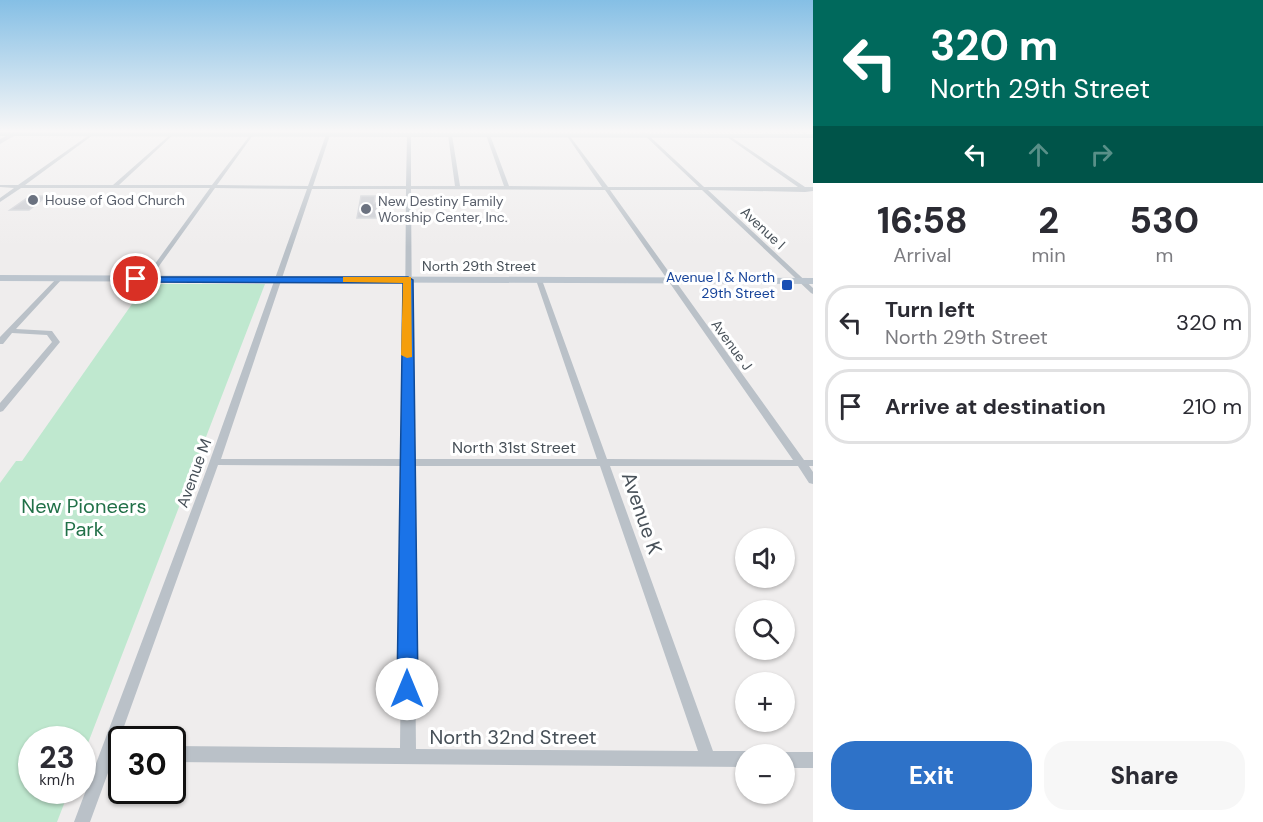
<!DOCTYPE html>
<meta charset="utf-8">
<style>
body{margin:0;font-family:"DM Sans",sans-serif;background:#f7f7f7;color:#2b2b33;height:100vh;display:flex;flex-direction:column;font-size:22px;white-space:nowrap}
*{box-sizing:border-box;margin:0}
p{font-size:20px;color:#7c7c81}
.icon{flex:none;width:33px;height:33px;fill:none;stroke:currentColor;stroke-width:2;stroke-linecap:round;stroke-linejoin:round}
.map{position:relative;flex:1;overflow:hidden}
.side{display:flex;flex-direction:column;background:#fff;width:450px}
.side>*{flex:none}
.guide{background:#00695c;color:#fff;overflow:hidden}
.controls{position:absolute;left:735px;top:528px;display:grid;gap:12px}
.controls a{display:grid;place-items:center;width:60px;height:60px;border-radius:50%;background:#fff;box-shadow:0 2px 4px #0004;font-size:30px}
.speed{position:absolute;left:18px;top:726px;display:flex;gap:12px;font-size:30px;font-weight:700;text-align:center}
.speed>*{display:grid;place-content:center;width:78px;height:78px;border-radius:50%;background:#fff;box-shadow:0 2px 4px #0004;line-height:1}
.speed small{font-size:15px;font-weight:400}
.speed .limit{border:3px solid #111;border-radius:9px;background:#fff;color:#111}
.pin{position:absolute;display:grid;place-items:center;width:51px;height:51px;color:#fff;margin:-26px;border:3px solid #fff;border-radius:50%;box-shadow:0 2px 6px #0007}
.me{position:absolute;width:66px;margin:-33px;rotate:0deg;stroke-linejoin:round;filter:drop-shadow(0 0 4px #0008)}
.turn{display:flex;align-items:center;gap:21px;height:126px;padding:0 18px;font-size:27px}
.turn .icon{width:78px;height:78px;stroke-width:2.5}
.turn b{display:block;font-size:42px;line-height:51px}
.lanes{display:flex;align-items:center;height:57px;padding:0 18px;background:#0003;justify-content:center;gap:30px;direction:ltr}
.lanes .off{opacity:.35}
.eta{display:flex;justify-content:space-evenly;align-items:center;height:102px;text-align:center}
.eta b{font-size:36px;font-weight:800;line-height:42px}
.cta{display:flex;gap:12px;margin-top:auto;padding:12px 18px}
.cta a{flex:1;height:69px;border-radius:24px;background:#2e72c8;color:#fff;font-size:24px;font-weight:800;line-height:69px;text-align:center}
.cta a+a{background:#f7f7f7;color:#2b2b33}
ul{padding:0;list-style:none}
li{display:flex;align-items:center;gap:18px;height:75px;margin:0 12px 9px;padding:0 6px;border:3px solid #e1e1e2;border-radius:24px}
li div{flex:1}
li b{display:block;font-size:22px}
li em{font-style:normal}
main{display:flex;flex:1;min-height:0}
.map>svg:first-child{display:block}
.green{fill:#bfe8cf}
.building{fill:#c7c9cf;stroke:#d1d3d8;stroke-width:1.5}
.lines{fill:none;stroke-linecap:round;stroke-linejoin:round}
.street{fill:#bac1c8;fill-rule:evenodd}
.secondary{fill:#bcc5ce;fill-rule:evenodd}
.primary{fill:#afbcc9;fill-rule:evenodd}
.route{fill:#1a73e8;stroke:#114b97;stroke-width:1.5}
.slow{fill:#f59e0b}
.worship-dot{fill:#6b7280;stroke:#fff;stroke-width:2}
.transit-dot{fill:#1a4fb4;stroke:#fff;stroke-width:2}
.labels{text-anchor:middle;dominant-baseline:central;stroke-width:6;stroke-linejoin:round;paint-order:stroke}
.far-worship-label{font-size:14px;fill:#5b616d;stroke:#fff;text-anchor:start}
.far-street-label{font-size:14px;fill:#475058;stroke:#fff}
.far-transit-label{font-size:14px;fill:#164399;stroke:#fff;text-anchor:end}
.street-label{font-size:16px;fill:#475058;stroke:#fff}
.near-park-label{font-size:20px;fill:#217048;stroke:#fff}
.near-street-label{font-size:20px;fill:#475058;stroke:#fff}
</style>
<main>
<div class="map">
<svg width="813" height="822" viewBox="0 0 813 822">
<rect width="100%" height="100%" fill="#efeded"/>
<!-- green -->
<polygon class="green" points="146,284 265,284 83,756 82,740 32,740 32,790 69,791 57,822 0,822 0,483 16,461 22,461"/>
<!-- building -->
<g class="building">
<polygon points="30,196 47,196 29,210 10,210"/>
<polygon points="361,196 375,196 374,203 377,203 376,218 357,218"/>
</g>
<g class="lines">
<!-- street -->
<g class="street">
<path d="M 327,132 L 331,132 L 313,186 L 406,186 L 407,135 L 409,134 L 411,135 L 411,186 L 455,186 L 448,135 L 450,134 L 452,135 L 460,186 L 504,186 L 486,135 L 488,134 L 490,135 L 509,186 L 602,187 L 567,136 L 569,135 L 608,187 L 699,187 L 641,132 L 645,132 L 704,187 L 798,187 L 727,137 L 728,135 L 805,187 L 813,187 L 813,191 L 805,192 L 708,190 L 813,288 L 813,294 L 811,293 L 702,190 L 610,190 L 804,460 L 813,460 L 813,466 L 809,466 L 813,472 L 813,484 L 809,483 L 798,466 L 610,466 L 713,751 L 746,751 L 751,754 L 746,754 L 746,767 L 172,762 L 172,746 L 400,748 L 403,466 L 218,465 L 117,746 L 122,746 L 122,762 L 112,762 L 90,822 L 74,822 L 208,466 L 307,189 L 215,188 L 149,280 L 147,281 L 144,279 L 210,188 L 21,188 L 0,202 L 0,198 L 14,188 L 0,187 L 0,185 L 18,185 L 92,133 L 93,135 L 25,185 L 113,185 L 172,133 L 173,135 L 119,185 L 212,185 L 251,134 L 253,135 L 217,185 L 308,186 ZM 312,189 L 406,189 L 404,459 L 221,459 ZM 411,189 L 605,190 L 793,460 L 607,459 L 542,280 L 539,278 L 536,280 L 597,459 L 413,459 ZM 413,466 L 600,466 L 698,751 L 416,749 Z"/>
<polygon points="801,132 805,132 807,133 805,134"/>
<polygon points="60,276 63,278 62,279 16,329 52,331 60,342 3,411 0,412 0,403 52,342 47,335 12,333 3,344 0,344 0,337 58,277"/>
<polygon points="784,752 813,752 813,768 784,768 784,754 779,754"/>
</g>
<!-- secondary -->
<g class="secondary">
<polygon points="14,132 21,132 0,144 0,139"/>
<polygon points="0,275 813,278 813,284 0,281"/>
</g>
<!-- primary -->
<polygon class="primary" points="0,132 813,134 813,138 0,136"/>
</g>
<!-- sky -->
<linearGradient id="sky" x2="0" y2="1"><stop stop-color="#85bfe5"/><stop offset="0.53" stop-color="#f8f7f7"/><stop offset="1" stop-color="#f8f7f7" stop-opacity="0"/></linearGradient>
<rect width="813" height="247" fill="url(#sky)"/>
<!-- route -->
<polygon class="route" points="133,277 408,277 413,280 418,689 415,696 407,699 400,696 397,689 403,283 136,282 131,279"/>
<!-- slow -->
<polygon class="slow" points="343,277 411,277 412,357 407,358 401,355 403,283 347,282 343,282"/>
<!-- markers -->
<g class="worship-dot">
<circle cx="33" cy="200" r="6"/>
<circle cx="366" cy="209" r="6"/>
</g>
<rect class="transit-dot" x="781" y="279" width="12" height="12" rx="3"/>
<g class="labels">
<!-- far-worship labels -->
<g class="far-worship-label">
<text x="45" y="200">House of God Church</text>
<text x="378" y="201">New Destiny Family<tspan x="378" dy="16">Worship Center, Inc.</tspan></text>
</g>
<!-- far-street labels -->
<g class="far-street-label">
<text transform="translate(763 228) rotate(43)">Avenue I</text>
<text x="479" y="266">North 29th Street</text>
<text transform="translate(732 345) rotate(54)">Avenue J</text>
</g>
<!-- far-transit labels -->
<g class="far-transit-label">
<text x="775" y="277">Avenue I &amp; North<tspan x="775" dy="16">29th Street</tspan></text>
</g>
<!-- street labels -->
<g class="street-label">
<text x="514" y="447">North 31st Street</text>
<text transform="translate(194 473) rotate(-70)">Avenue M</text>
</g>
<!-- near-park labels -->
<g class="near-park-label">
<text x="84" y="506">New Pioneers<tspan x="84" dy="23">Park</tspan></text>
</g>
<!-- near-street labels -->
<g class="near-street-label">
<text transform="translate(642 513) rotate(71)">Avenue K</text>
<text x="513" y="737">North 32nd Street</text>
</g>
</g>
</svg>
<div class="controls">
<a><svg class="icon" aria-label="sound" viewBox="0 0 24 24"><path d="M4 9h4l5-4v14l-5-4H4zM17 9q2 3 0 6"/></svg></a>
<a><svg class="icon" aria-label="search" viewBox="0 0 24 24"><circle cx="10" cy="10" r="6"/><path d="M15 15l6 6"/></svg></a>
<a>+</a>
<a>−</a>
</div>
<div class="speed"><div>23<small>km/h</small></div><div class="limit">30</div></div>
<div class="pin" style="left:136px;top:279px;background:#d93025"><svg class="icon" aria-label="arrive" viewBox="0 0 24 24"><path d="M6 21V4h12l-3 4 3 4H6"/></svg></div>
<svg class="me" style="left:407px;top:689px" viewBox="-20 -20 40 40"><circle r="19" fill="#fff"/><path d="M0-13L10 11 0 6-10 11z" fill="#1a73e8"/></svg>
</div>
<section class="side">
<div class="guide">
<div class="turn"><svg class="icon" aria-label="left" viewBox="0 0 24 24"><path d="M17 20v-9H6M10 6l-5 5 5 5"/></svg><div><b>320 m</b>North 29th Street</div></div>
<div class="lanes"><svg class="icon" aria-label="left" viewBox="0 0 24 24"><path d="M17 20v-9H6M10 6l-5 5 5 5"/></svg><svg class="icon off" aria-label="ahead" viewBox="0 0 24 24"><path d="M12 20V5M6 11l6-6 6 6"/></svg><svg class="icon off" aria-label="right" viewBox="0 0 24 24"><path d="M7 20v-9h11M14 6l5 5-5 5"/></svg></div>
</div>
<div class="eta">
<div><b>16:58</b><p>Arrival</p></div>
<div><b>2</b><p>min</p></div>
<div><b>530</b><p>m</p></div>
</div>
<ul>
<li><svg class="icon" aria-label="left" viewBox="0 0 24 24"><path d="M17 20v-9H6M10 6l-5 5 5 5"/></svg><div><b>Turn left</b><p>North 29th Street</p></div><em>320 m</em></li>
<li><svg class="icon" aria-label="arrive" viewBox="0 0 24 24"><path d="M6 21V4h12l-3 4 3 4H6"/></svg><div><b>Arrive at destination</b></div><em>210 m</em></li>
</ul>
<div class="cta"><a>Exit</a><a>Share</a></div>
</section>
</main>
